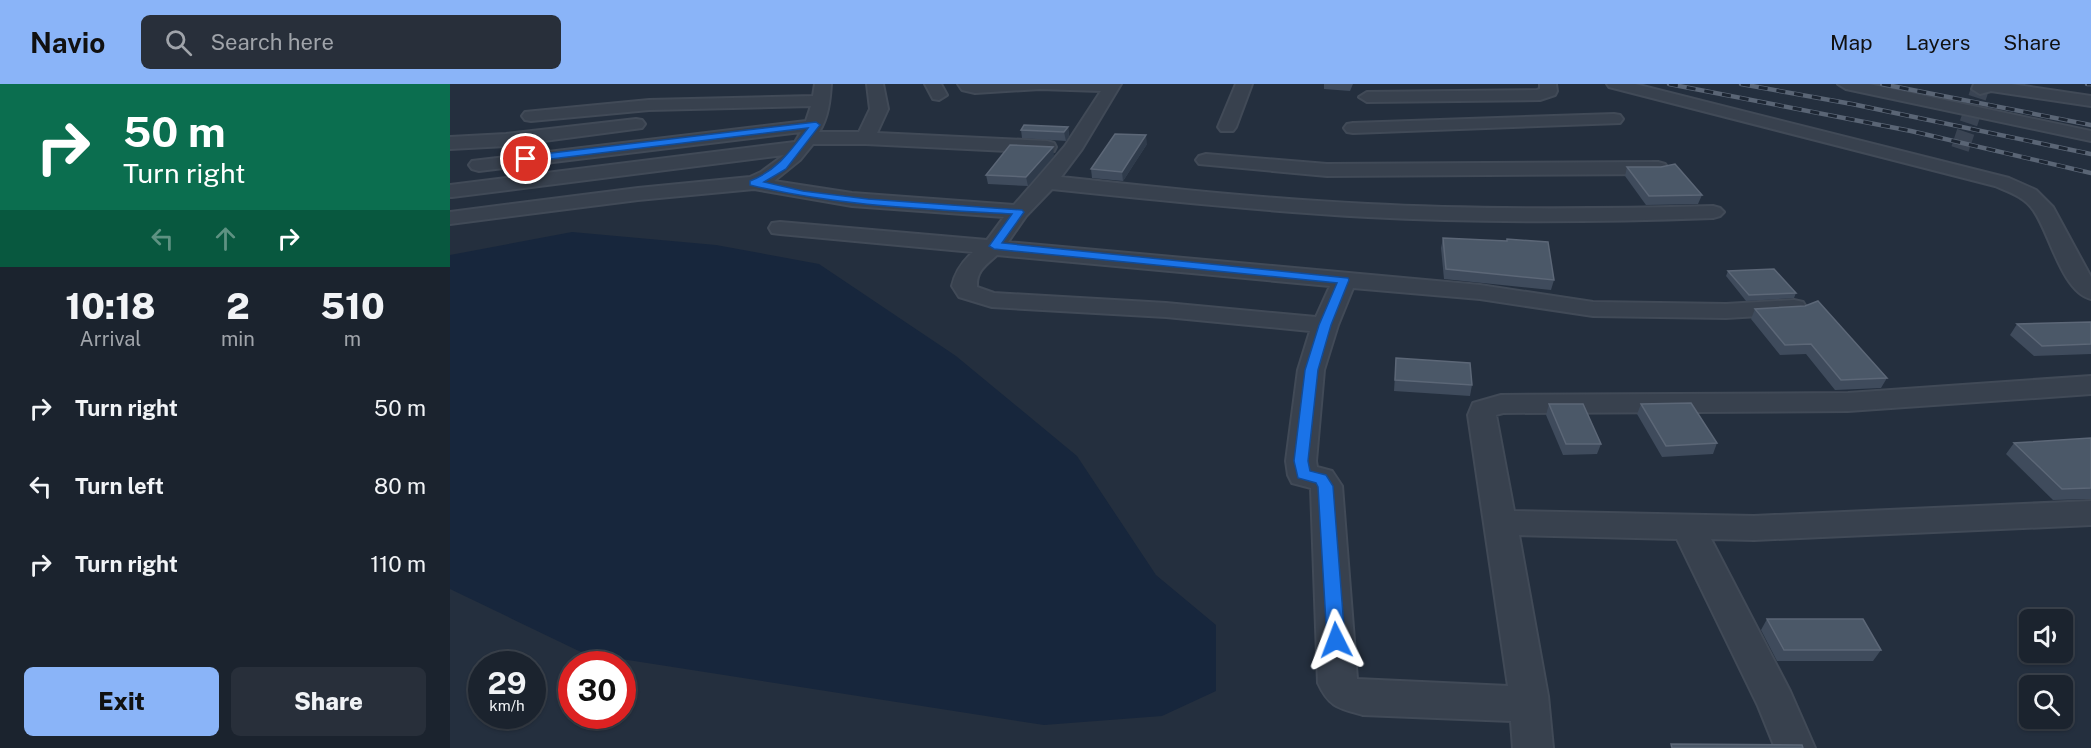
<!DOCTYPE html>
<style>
body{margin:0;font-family:"Public Sans",sans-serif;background:#282f3a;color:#f1f3f6;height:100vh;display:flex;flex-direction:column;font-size:22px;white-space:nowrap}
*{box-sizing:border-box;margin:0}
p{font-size:20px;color:#a0a4aa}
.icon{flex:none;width:33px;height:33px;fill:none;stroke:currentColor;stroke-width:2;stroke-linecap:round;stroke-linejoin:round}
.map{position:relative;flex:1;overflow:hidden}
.sheet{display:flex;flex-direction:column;background:#1b232e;width:450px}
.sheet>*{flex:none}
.hud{background:#0b6e4f;color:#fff;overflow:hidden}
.tools{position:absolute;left:1569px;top:525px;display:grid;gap:12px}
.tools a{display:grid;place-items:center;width:54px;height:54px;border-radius:9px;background:#1b232e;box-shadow:0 2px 4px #0004,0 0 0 2px #39404a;font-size:30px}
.speed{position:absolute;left:18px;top:567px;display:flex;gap:12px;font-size:30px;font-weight:700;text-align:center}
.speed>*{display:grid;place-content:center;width:78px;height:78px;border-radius:50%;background:#1b232e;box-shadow:0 2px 4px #0004,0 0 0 2px #39404a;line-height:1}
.speed small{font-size:15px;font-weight:400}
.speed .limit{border:9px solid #d22;background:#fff;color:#111}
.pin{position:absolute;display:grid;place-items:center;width:51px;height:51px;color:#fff;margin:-26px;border:3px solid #fff;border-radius:50%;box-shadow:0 2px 6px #0007}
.me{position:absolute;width:66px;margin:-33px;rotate:357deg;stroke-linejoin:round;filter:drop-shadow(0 0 4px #0008)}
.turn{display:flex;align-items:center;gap:21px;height:126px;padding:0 24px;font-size:27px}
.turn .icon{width:78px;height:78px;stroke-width:2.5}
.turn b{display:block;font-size:42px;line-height:51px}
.lanes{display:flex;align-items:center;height:57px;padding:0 24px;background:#0003;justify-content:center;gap:30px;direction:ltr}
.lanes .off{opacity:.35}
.eta{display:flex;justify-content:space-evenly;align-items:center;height:102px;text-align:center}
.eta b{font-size:36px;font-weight:800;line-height:42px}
.primary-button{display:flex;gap:12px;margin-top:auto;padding:12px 24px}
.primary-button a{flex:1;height:69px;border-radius:9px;background:#8ab4f8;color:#111;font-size:24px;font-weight:800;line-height:69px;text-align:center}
.primary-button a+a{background:#282f3a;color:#f1f3f6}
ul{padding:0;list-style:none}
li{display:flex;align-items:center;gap:18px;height:78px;padding:0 24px}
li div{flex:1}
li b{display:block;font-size:22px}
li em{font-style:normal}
header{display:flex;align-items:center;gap:36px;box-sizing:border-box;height:84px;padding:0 30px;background:#8ab4f8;color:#111}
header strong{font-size:28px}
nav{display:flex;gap:33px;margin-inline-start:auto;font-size:21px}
.search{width:420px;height:54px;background:#282f3a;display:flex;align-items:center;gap:15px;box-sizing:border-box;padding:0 21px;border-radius:9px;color:#a0a4aa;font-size:22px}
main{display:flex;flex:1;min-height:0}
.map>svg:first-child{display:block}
.water{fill:#17263c}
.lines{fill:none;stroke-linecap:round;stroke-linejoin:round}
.minor-tunnel{stroke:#3a4453;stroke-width:18;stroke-dasharray:18 9;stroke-linecap:butt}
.minor-casing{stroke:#414a57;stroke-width:4}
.minor{fill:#38414e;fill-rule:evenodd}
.rail-casing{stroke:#5a6575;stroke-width:4.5}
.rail{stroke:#1d2633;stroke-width:3;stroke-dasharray:9;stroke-linecap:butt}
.wall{fill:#3f4b5c}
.shaded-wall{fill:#2f3b4b}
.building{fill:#4b5868;stroke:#5c6777;stroke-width:1.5}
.route{fill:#1a73e8;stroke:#114b97;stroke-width:1.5}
</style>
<header>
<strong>Navio</strong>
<div class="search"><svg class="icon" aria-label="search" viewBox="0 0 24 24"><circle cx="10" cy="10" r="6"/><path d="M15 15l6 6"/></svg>Search here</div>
<nav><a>Map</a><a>Layers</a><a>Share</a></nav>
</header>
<main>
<section class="sheet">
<div class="hud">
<div class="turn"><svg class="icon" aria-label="right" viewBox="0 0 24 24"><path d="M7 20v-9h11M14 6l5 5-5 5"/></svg><div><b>50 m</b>Turn right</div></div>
<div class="lanes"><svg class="icon off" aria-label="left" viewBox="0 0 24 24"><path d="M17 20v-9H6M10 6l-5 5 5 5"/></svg><svg class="icon off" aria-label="ahead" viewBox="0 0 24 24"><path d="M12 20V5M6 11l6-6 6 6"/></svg><svg class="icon" aria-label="right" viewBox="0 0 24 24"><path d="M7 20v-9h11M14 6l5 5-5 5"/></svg></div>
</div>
<div class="eta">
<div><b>10:18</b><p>Arrival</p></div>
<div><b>2</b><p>min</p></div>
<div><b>510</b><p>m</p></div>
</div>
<ul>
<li><svg class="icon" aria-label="right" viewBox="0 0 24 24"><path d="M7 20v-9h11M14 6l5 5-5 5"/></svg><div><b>Turn right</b></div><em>50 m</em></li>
<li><svg class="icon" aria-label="left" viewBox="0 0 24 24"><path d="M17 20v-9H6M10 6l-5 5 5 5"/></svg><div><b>Turn left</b></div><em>80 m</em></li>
<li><svg class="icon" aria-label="right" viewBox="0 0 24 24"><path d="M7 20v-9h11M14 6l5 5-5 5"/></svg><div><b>Turn right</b></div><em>110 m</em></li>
</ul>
<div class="primary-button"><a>Exit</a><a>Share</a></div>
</section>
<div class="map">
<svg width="1641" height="664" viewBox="0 0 1641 664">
<rect width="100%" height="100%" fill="#242f3e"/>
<!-- water -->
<polygon class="water" points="122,148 266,161 369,180 506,272 627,372 706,491 766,541 766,607 712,632 594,641 133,569 0,505 0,171"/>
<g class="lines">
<!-- minor-tunnel -->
<polyline class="minor-tunnel" points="1510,65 1530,5"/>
<defs>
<g id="minor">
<path d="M 365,0 L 381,0 C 380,17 378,34 369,48 L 409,48 L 420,25 L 417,0 L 433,0 L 438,25 L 427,49 L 597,57 L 604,59 L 606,63 L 604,67 L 597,69 L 416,60 L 363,60 L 350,76 L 324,97 L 402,109 L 564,121 L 615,62 L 651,7 L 590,5 L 525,9 L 512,6 L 508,0 L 671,0 L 632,65 L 611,93 C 713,104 815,115 918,120 C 1033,126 1148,125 1263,122 L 1270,124 L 1274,128 L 1270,132 L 1263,134 C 1148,138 1033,139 918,133 C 812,127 707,116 602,105 L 576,132 L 558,158 L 1030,201 L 1143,218 L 1276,220 L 1344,216 L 1353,218 L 1356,223 L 1353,228 L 1344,230 L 1276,234 L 1143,232 L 1030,215 L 903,204 L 888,241 L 874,286 L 866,377 L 867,383 L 882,387 L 892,402 L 907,595 L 1058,602 L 1018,331 L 1023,319 L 1051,311 L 1398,309 L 1641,292 L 1641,310 L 1398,327 L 1053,329 L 1046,331 L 1064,427 L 1304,432 L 1641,417 L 1641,441 L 1304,456 L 1261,455 L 1340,607 L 1365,664 L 1325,664 L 1308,622 L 1227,455 L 1069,451 L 1098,612 L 1103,664 L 1063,664 L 1061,637 L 913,631 C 888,624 879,623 868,599 L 861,404 L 842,399 L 838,391 L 836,377 L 848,286 L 860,247 L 716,233 L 542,223 L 509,213 L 502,202 C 505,188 512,178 523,168 L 330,150 L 322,149 L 319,144 L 322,139 L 330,138 L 537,156 L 554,133 L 402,122 L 304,105 L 188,116 L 0,140 L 0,128 L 188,104 L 300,93 L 311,88 L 334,71 L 2,113 L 0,113 L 0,101 L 345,58 L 351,48 L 29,87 L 22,85 L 19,81 L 22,77 L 356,37 L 361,22 L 199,26 L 81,37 L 75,36 L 72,32 L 75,28 L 199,16 L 363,12 ZM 547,171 L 880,202 L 866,233 L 716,219 L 544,209 L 527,203 C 526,187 536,181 547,171 Z"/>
<polygon points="475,0 491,0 497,11 489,16 483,15"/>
<polygon points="786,0 802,0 786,43 783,47 771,47 768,43"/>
<polygon points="1090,0 1106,0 1107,7 1105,11 1090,16 917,18 909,13 917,8 1087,6 1090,5"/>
<path d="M 1157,0 L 1185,0 L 1559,94 L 1586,106 L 1603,123 L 1641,193 L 1641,215 C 1612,208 1600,150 1584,127 C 1575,113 1559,108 1545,102 L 1159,3 Z"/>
<polygon points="1388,0 1419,0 1641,47 1641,57 1396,5"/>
<polygon points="1524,0 1561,0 1641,12 1641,22 1541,7 1530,10 1522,5"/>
<polygon points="1164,30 1170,31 1173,35 1170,39 903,49 897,48 894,44 897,40 903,39"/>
<polygon points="186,35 192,36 195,40 192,44 56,62 0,65 0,53 56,50"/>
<polygon points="756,70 877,80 1208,78 1215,80 1218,84 1215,88 1208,90 877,92 749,80 746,76 749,72"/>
</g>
</defs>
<!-- minor casing -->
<use href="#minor" class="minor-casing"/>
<!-- minor -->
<use href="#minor" class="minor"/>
<defs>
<g id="rail">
<polyline points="1219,0 1461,47 1641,89"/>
<polyline points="1291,0 1402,20 1641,70"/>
<polyline points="1432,0 1641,41"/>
<polyline points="1637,0 1641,0"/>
</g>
</defs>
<!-- rail casing -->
<use href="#rail" class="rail-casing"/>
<!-- rail -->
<use href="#rail" class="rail"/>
</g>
<!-- wall -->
<g class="wall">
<polygon points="874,0 903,0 900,7 874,5"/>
<polygon points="618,43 619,52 616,57 572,54 571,46"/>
<polygon points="697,60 673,97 642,94 641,85"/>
<polygon points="604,72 578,102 538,100 536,91"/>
<polygon points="1177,83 1252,111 1248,120 1196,121 1175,92"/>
<polygon points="993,154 1057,157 1057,155 1104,196 1101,206 994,195 991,164"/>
<polygon points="1278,187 1346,209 1344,214 1296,217 1276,192"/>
<polygon points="1305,225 1437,294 1431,304 1385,306 1356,270 1330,271 1301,235"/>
<polygon points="1641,238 1641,270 1584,272 1560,251 1567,240"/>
<polygon points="946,274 1022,301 1020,312 944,307"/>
<polygon points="1099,320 1151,360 1147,370 1113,371 1096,331"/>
<polygon points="1191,320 1267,359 1263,370 1212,373 1187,330"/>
<polygon points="1641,354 1641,415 1603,416 1556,370 1564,359"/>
<polygon points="1317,535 1431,566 1423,577 1327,577 1311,546"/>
</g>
<!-- shaded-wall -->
<g class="shaded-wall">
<polygon points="618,43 619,52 616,57 614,48"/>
<polygon points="696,51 697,60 673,97 672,88"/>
<polygon points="603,63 604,72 578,102 576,93"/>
</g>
<!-- building -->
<g class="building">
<polygon points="574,41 618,43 614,48 571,46"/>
<polygon points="665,50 696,51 672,88 641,85"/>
<polygon points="560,61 603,63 576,93 536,91"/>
<polygon points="1225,80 1252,111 1199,112 1177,83 1211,83"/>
<polygon points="993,154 1057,157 1057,155 1098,158 1104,196 996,185"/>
<polygon points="1324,185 1346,209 1299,211 1278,187"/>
<polygon points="1368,217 1437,294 1391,296 1361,260 1335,261 1305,225 1355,222"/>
<polygon points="1641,238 1641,260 1592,262 1567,240"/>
<polygon points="946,274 1020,279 1022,301 945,296"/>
<polygon points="1241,319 1267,359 1216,362 1191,320"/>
<polygon points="1099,320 1133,320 1151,360 1116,360"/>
<polygon points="1641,354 1641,404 1612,405 1564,359"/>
<polygon points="1317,535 1413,535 1431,566 1334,566"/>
<polygon points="1221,660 1352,661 1353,664 1222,664"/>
</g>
<!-- route -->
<path class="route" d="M 366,38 L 370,41 L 336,85 L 314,98 L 353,107 L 418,115 L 572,126 L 574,128 L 552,159 L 898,194 L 899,196 L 881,241 L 868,286 L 858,377 L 860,387 L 876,391 L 883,402 L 895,556 L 892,561 L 886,563 L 880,561 L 877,556 L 868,403 L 866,399 L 848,394 L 844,377 L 855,286 L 869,241 L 887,199 L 544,165 L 539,162 L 562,130 C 474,125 386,122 300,101 L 300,97 C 328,86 341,66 358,44 L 76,78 L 71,75 L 76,72 Z"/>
</svg>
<div class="tools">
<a><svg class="icon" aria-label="sound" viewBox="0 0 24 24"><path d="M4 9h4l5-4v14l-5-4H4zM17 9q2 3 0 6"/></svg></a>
<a><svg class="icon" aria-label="search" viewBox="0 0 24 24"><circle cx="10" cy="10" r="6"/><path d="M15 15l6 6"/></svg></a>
</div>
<div class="speed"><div>29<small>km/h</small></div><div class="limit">30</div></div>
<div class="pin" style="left:76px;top:75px;background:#d93025"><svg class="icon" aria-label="arrive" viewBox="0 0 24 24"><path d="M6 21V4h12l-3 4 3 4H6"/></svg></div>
<svg class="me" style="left:886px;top:556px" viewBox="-20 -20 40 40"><path d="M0-17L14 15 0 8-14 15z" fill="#1a73e8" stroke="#fff" stroke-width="4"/></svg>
</div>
</main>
